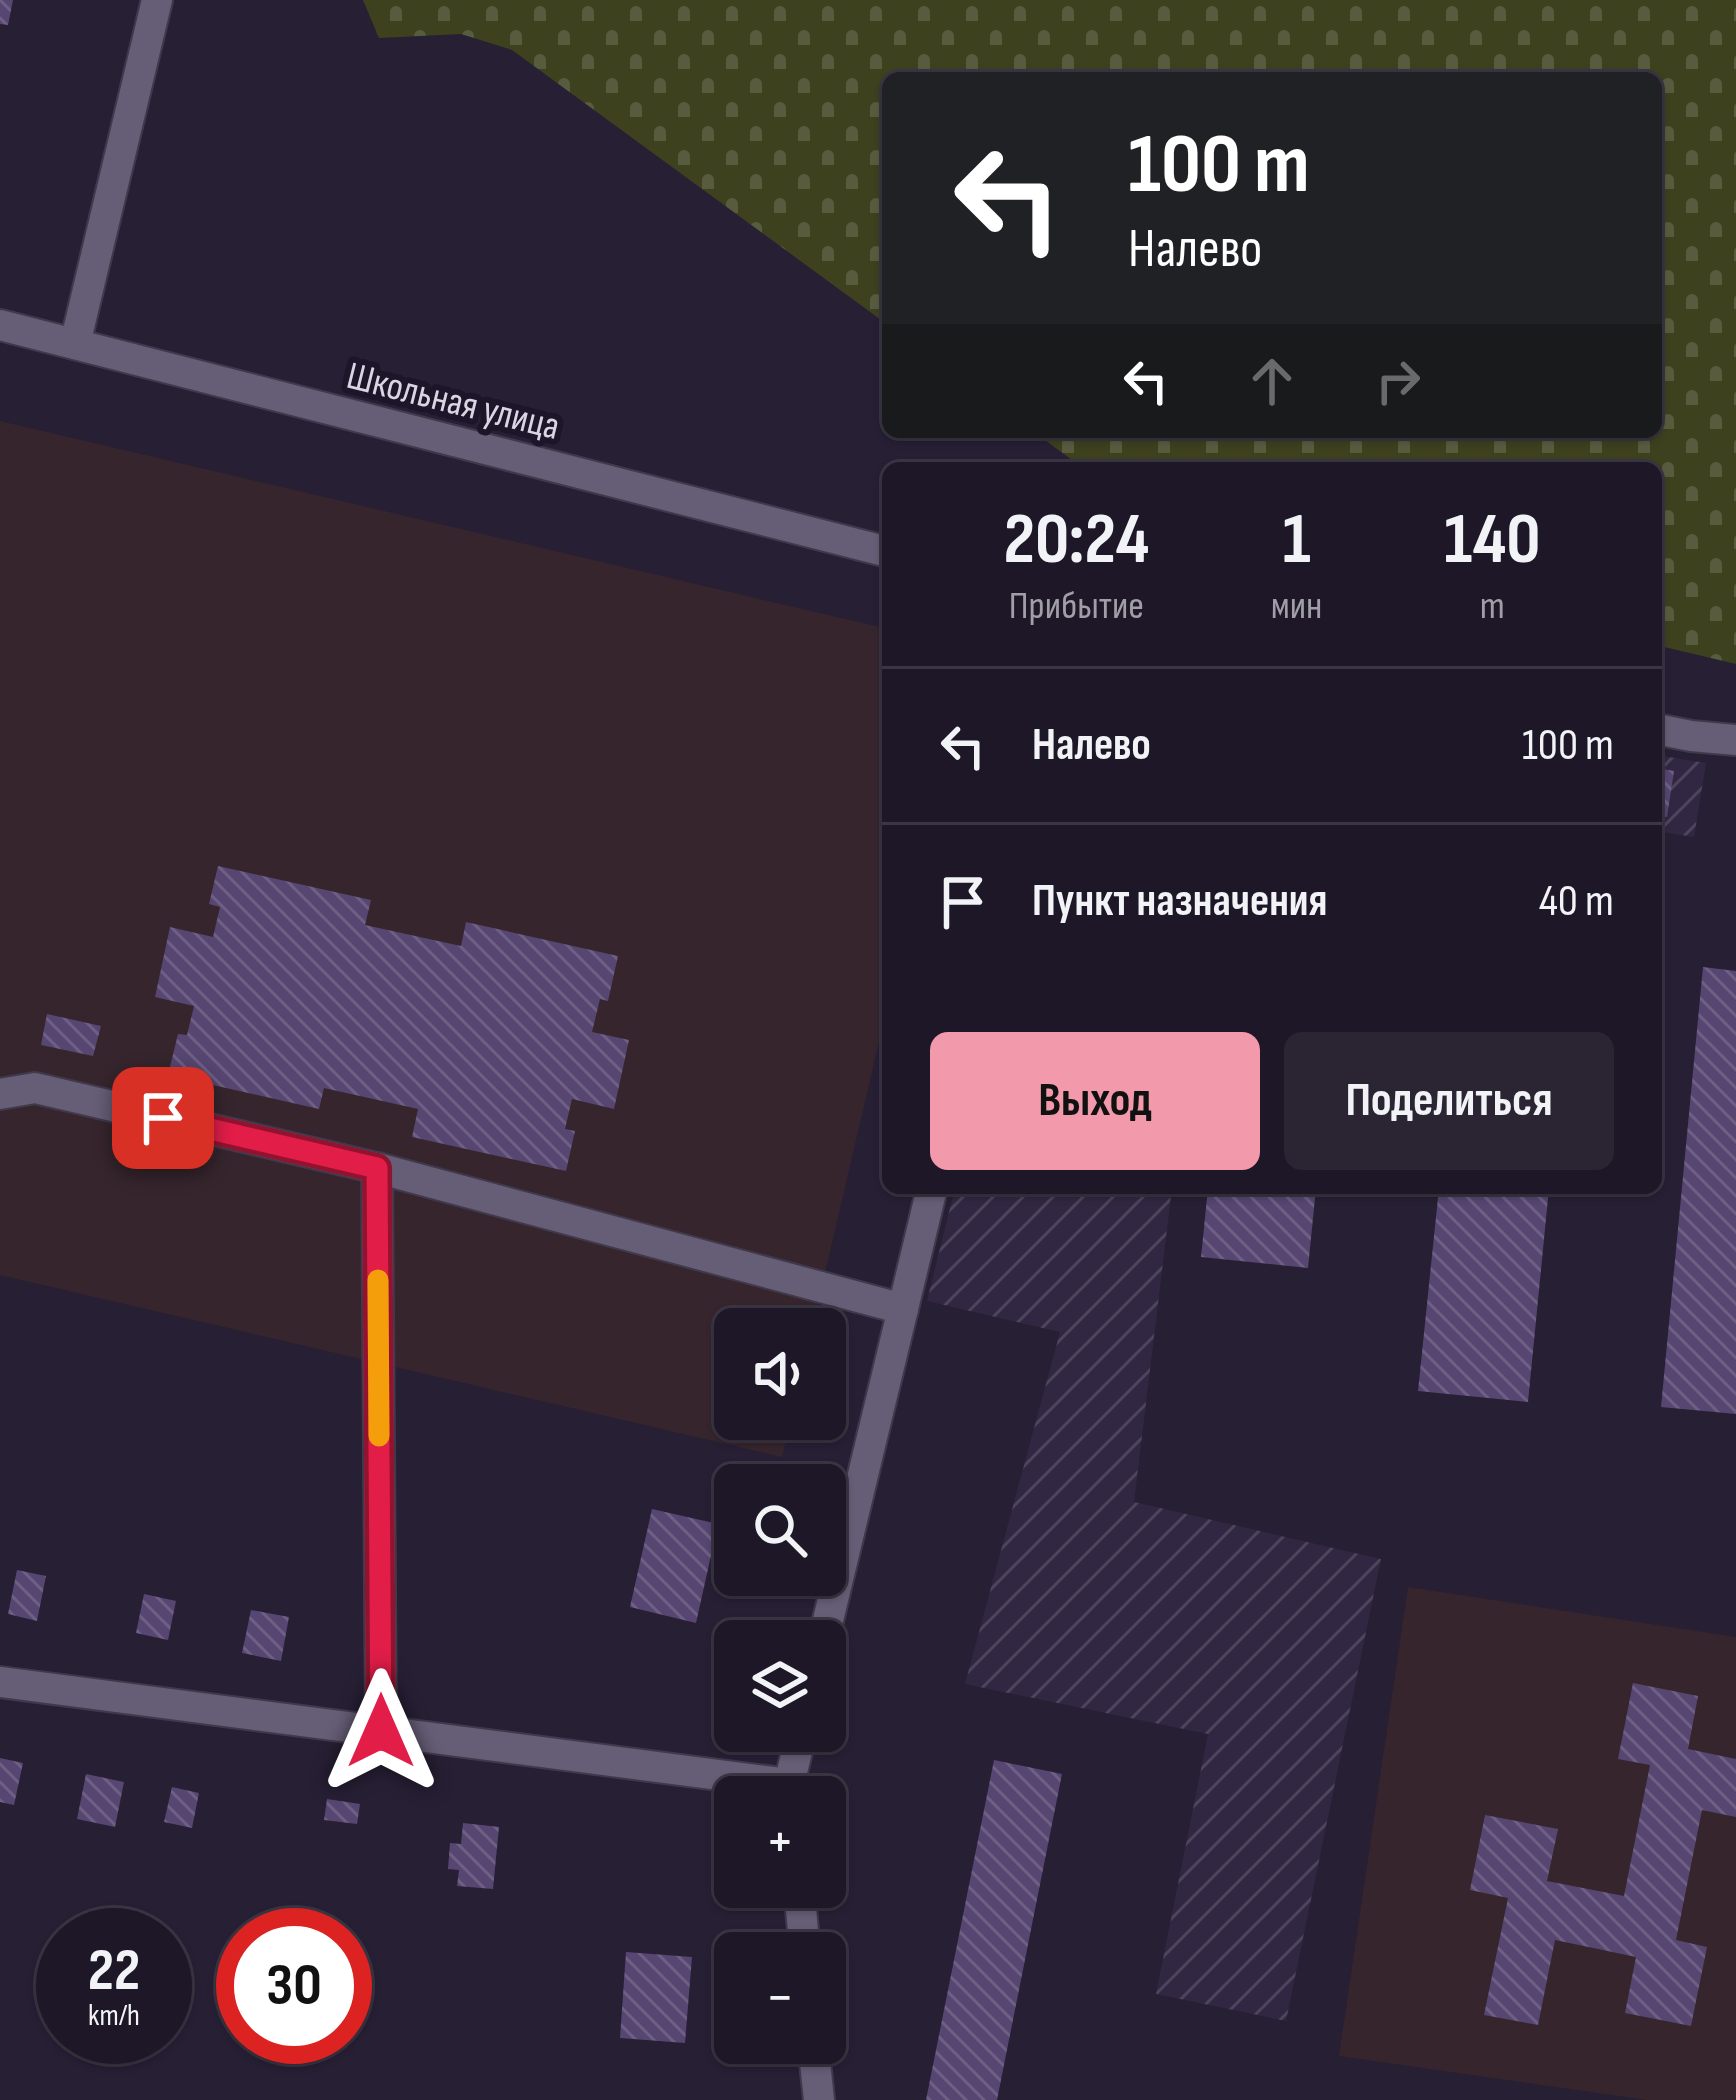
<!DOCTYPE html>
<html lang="ru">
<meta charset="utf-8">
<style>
body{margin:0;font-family:"Sofia Sans Condensed",sans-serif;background:#2a2433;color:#f1f3f6;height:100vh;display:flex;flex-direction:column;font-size:45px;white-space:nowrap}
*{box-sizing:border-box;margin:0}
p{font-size:39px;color:#a09fa7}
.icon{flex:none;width:66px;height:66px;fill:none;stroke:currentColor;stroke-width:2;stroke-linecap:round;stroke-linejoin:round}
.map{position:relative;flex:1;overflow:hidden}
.details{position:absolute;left:882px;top:462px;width:780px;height:732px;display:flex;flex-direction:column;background:#1d1727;border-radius:18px;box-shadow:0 3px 9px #0004,0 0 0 3px #3b3644}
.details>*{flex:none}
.guide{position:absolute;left:882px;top:72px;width:780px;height:366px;border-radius:18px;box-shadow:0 3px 9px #0004,0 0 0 3px #3b3644;background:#202124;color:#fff;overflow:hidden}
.buttons{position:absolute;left:714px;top:1308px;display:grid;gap:24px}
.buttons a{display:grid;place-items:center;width:132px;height:132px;border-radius:18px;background:#1d1727;box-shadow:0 3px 9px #0004,0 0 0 3px #3b3644;font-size:60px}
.speed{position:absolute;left:36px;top:1908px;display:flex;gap:24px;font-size:60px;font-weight:700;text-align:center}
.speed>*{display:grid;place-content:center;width:156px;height:156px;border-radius:50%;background:#1d1727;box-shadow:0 3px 9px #0004,0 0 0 3px #3b3644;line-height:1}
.speed small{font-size:30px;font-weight:400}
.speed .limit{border:18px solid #d22;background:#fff;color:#111}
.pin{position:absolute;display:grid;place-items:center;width:102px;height:102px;color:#fff;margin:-51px;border-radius:24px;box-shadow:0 6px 18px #0006}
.me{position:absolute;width:132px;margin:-66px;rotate:0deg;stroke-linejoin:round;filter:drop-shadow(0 0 9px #0008)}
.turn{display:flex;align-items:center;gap:42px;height:252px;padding:0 48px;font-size:54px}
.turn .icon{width:156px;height:156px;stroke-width:2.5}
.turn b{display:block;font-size:84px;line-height:102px}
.lanes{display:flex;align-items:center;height:114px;padding:0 48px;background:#0003;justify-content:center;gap:60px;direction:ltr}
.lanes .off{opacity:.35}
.eta{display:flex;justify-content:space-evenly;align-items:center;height:204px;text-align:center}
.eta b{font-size:72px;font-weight:700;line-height:84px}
.cta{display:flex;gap:24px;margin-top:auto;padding:24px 48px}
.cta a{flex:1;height:138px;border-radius:18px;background:#f29aac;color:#111;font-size:48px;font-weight:700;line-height:138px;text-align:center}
.cta a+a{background:#2a2433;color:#f1f3f6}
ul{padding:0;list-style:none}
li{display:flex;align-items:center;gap:36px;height:156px;padding:0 48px;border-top:3px solid #3b3644}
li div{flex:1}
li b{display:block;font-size:45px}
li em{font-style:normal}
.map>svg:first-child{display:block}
.industrial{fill:url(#industrial-furrows)}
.education{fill:#36252d}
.cemetery{fill:url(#cemetery-stones)}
.building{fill:url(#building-back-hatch)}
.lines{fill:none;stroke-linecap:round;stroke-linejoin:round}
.street-casing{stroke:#40394b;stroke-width:34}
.street{stroke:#665d76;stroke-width:30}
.route-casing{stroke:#92132f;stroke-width:30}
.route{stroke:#e11d48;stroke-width:21}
.slow{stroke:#f59e0b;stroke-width:21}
.labels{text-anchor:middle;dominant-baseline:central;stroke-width:12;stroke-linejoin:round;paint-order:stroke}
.street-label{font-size:39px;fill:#dad5e3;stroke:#1d152a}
</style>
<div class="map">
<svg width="1736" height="2100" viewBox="0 0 1736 2100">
<defs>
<pattern id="industrial-furrows" width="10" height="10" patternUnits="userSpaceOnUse" patternTransform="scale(3)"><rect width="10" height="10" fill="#312742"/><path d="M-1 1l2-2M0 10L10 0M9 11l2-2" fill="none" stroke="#4e455d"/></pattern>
<pattern id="cemetery-stones" width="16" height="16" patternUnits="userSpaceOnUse" patternTransform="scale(3)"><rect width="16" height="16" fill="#3d411e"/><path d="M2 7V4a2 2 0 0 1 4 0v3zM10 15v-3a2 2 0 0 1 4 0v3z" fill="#585c3f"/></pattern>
<pattern id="building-back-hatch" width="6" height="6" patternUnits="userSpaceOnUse" patternTransform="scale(3)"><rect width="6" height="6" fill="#564671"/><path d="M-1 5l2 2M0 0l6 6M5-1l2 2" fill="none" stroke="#6e6085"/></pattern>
</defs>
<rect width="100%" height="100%" fill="#271f34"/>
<!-- industrial -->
<g class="industrial">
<polygon points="1656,755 1706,763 1694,837 1656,831"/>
<polygon points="955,1188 1172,1188 1134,1502 1381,1559 1286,2021 1156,1994 1208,1734 965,1684 1060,1332 927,1301"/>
</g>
<!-- education -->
<g class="education">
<polygon points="0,421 888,629 888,1003 812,1329 735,1329 735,1419 791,1419 782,1457 0,1275"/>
<polygon points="1408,1587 1736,1637 1736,2100 1647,2100 1339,2056"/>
</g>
<!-- cemetery -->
<polygon class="cemetery" points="363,0 1736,0 1736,664 1656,645 1656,468 1083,468 1034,432 1656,432 1656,78 888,78 888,325 512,50 461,34 379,38"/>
<!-- building -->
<g class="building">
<polygon points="0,0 13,0 8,25 0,24"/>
<polygon points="1656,768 1674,771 1667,817 1656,816"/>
<polygon points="218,866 371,900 365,925 461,946 466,922 618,956 608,1001 600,999 592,1032 629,1040 614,1109 572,1099 565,1129 575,1131 566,1171 412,1137 418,1109 324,1088 319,1109 168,1075 178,1034 187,1035 194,1006 155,997 170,927 213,937 220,907 209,904"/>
<polygon points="1703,967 1736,971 1736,1414 1661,1407"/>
<polygon points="47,1014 101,1026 93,1056 41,1045"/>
<polygon points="1208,1188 1316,1188 1308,1268 1201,1257"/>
<polygon points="1439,1188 1549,1188 1528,1402 1418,1391"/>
<polygon points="652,1509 718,1524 696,1623 630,1607"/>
<polygon points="17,1570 46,1576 37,1621 8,1614"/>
<polygon points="144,1594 176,1601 168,1640 136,1633"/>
<polygon points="251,1610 289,1617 281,1661 242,1653"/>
<polygon points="1633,1683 1698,1696 1688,1749 1736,1759 1736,1817 1702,1810 1676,1940 1707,1947 1691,2026 1625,2013 1636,1957 1555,1940 1538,2025 1484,2015 1508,1898 1470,1890 1485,1815 1558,1829 1547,1881 1624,1896 1650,1765 1618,1759"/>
<polygon points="0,1758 23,1763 14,1805 0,1802"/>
<polygon points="994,1760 1062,1774 997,2100 926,2100"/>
<polygon points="86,1774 124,1782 115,1827 77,1819"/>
<polygon points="172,1787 199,1793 192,1828 164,1822"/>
<polygon points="327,1799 360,1804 357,1824 324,1820"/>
<polygon points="463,1823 499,1827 493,1889 457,1886 459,1870 448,1869 450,1843 461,1844"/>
<polygon points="626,1952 692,1957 685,2043 620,2038"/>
</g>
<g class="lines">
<defs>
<g id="street">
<polyline points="0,325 888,552"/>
<polyline points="75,344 157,0"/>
<polyline points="1656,729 1691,736 1736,740"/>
<polyline points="0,1094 35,1088 377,1168 381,1731"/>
<polyline points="377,1168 903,1309"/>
<polyline points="823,1641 932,1188"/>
<polyline points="0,1682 789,1784"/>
<polyline points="790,1797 789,1784 802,1731"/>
<polyline points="799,1887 805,1953"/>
<polyline points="813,2043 819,2100"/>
</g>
</defs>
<!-- street casing -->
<use href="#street" class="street-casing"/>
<!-- street -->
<use href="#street" class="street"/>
</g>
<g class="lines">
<defs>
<polyline id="route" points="163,1118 377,1168 381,1731"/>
</defs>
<!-- route casing -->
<use href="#route" class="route-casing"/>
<!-- route -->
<use href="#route" class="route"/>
<!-- slow -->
<polyline class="slow" points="378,1280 379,1436"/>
</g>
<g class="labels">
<!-- street labels -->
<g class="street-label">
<text transform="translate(453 402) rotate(14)">Школьная улица</text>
</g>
</g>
</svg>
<div class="buttons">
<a><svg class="icon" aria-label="sound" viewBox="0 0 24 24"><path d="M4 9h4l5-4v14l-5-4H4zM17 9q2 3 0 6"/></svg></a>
<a><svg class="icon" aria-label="search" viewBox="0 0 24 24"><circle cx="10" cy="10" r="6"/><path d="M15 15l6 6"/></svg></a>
<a><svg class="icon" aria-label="layers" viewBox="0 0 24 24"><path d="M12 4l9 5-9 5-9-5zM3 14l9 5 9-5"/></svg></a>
<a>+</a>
<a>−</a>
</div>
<div class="speed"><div>22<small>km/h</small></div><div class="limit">30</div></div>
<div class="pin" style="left:163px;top:1118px;background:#d93025"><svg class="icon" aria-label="arrive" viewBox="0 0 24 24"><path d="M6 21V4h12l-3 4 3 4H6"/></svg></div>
<svg class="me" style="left:381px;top:1731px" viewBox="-20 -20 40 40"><path d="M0-17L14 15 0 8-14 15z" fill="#e11d48" stroke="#fff" stroke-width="4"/></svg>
<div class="guide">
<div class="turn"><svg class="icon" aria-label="left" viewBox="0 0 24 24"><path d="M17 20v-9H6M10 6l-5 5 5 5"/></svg><div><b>100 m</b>Налево</div></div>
<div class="lanes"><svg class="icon" aria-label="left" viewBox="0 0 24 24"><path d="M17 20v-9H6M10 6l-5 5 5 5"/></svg><svg class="icon off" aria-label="ahead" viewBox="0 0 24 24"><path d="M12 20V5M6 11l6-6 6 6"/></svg><svg class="icon off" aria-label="right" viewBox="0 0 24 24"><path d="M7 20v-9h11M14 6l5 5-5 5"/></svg></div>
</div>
<section class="details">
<div class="eta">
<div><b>20:24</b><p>Прибытие</p></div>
<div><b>1</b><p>мин</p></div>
<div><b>140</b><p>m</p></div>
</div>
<ul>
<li><svg class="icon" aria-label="left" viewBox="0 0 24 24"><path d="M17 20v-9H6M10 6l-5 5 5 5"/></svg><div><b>Налево</b></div><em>100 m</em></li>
<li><svg class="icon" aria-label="arrive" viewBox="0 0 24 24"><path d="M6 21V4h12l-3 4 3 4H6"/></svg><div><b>Пункт назначения</b></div><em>40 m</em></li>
</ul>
<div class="cta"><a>Выход</a><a>Поделиться</a></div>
</section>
</div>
